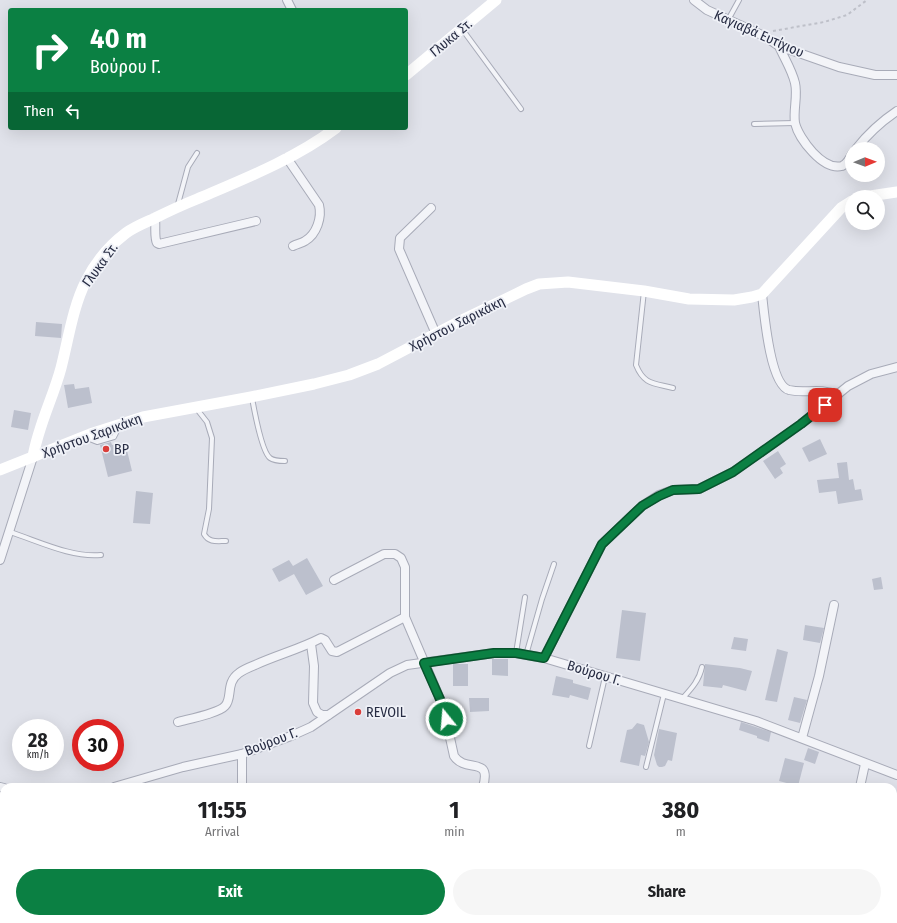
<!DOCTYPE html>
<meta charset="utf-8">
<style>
body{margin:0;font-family:"Fira Sans Condensed",sans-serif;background:#f6f6f6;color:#202124;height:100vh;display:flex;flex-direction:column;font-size:15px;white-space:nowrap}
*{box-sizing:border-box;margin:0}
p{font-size:13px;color:#757577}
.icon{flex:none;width:22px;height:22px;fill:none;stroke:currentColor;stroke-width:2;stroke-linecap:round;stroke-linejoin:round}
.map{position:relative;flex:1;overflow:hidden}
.side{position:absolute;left:0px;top:783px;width:897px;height:140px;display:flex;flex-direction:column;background:#fff;border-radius:12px 12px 0 0;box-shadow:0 4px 16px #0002}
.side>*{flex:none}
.banner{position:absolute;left:8px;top:8px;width:400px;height:122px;border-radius:4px;box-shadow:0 4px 16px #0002;background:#0b8043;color:#fff;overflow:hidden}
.needle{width:26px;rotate:89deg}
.buttons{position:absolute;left:845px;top:142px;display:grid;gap:8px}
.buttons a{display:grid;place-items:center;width:40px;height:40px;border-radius:50%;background:#fff;box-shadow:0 4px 16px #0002;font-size:20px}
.speed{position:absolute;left:12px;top:719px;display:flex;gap:8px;font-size:20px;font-weight:700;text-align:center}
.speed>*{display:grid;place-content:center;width:52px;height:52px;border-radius:50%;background:#fff;box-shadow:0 4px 16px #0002;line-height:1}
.speed small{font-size:10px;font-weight:400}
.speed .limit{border:6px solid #d22;background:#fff;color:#111}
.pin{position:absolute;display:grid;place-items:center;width:34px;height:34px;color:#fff;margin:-17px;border-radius:8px;box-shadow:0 2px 6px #0006}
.me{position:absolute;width:44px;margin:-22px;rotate:343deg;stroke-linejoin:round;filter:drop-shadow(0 0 3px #0008)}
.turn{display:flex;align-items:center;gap:14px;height:84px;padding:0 16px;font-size:18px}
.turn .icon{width:52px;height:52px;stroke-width:2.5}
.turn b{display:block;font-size:28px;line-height:34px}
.then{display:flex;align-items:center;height:38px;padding:0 16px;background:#0003;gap:8px;font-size:15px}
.eta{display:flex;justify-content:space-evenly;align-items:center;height:68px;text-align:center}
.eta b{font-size:24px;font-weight:700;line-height:28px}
.button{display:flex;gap:8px;margin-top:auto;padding:8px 16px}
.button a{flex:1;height:46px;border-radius:24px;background:#0b8043;color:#fff;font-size:16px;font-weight:700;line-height:46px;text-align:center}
.button a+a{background:#f6f6f6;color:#202124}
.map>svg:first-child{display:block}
.building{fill:#bcc0cd}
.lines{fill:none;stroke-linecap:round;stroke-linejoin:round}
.lane-casing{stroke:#a8abb8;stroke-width:6}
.street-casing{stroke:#a8abb8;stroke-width:10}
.path{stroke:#bec0c9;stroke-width:2;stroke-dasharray:3 3;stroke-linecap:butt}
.lane{stroke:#f3f4f8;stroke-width:4}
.street{stroke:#f3f4f8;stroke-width:8}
.secondary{stroke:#fff;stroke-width:11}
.route-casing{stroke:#07532c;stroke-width:10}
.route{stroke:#0b8043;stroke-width:7}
.poi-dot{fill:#da3e3a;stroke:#eff1f7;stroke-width:1.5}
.labels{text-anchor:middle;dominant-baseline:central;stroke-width:3.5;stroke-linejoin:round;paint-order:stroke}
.street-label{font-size:14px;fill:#272c43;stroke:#eff1f7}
.poi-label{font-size:14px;fill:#272c43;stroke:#eff1f7;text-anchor:start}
</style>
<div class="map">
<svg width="897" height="923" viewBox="0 0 897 923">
<rect width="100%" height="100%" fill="#e0e2ea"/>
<!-- building -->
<g class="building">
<polygon points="36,322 62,324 61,338 35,336"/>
<polygon points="74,384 75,389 89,387 92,403 68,408 64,385"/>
<polygon points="14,410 31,413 28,430 11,427"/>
<polygon points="820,439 827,454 809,462 802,448"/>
<polygon points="111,442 112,445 125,442 132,471 108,477 100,445"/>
<polygon points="778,451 786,464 780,468 783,473 775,479 763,461"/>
<polygon points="847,462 849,480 853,479 855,490 861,489 863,500 838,504 836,491 819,493 817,480 839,478 837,463"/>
<polygon points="136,491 153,493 150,524 133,523"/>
<polygon points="307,558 323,586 306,595 294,574 279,582 272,569 289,560 293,566"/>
<polygon points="881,577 883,589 874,590 872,579"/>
<polygon points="622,610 646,613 640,661 616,658"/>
<polygon points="805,625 824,628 820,643 803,640"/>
<polygon points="734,637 748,639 746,651 731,649"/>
<polygon points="777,649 788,652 777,702 765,700"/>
<polygon points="492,659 508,659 508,676 492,675"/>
<rect x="453" y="664" width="15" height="22"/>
<polygon points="705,664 740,668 752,671 746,691 723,685 722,688 703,686"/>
<polygon points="556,676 573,680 573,683 591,688 588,700 570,695 569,698 552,695"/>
<polygon points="794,697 807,700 800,723 788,720"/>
<polygon points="469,698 489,698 489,711 470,712"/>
<polygon points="741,722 771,732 769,742 757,738 757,736 739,730"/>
<polygon points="637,723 644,725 649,742 645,756 641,755 639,766 620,762 627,730 632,729"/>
<polygon points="659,729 677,733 672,761 668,760 665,766 662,767 659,767 657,765 654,755"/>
<polygon points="808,748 819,752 815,764 804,760"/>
<polygon points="785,758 804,763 798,786 779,781"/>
</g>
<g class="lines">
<defs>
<g id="lane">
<polyline points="728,20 739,0"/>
<polyline points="462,29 521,109"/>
<polyline points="754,124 795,123"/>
<polyline points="178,204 188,167 197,153"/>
<path d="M 644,291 L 636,365 C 644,385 654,383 673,388"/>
<path d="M 252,398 C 254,409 262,452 270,458 C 274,461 280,461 285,461"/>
<path d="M 196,408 L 207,422 L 212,438 L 209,509 L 204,534 C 209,543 217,541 226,541"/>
<polyline points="87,438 97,442 114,437 119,427"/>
<path d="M 10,532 C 38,541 72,558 101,555"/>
<polyline points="516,653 525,597"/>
<polyline points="526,655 542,599 554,564"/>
<path d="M 682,699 C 691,689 699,681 702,667"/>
<polyline points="589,746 605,677"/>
<polyline points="646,767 664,694"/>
<polyline points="893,915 895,915"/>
<polyline points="552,923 553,919"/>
</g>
<g id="street">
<polyline points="287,0 292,10"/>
<polyline points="694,0 707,10 764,36 779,46 839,67 875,75 897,75"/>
<path d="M 779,46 C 784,58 792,70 795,83 C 798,96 793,110 795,123 C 799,139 823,171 842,166 C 847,164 850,158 852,154"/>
<path d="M 856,149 C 867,135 882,121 897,111"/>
<path d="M 287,158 L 319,205 C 322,217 317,234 305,241 C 302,243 297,244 293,246"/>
<polyline points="431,208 400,238 399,249 436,334"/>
<path d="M 155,218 C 156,226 154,238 157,243 L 159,244 L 256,221"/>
<path d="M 762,294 C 764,312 770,385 789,390 C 806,394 818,387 838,395"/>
<polyline points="0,560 33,457"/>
<path d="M 334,580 L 384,554 L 395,554 L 401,558 L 405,567 L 405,617 L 443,706 L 454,756 C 466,774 492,755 483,787"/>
<polyline points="311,644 314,666 313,703 317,712 322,715 328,715"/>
<polyline points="544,658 602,544 642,506 659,495 673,490 699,489 733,472 801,424 848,386 871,374 897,367"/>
<path d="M 178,722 C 189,719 219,713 225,706 C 233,698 225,683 239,673 C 243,670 250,667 255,665 C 277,655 300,649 321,638 L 325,640 L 332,651 L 337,652 L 405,617"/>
<polyline points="802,738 819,676 834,605"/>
<polyline points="0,787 4,788"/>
<polyline points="114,787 183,767 242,754 291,736 311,727 390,673 407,665 494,653 516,653 544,658 756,721 897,775"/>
<polyline points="242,787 242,754"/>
<polyline points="860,787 865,764"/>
<polyline points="508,919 508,923"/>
<polyline points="822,919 835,922"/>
</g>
</defs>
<!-- lane casing -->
<use href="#lane" class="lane-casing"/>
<!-- street casing -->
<use href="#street" class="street-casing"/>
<!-- path -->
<g class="path">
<polyline points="773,31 824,22 847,15 867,0"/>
<polyline points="274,919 279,923"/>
</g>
<!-- lane -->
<use href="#lane" class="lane"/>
<!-- street -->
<use href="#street" class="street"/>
<!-- secondary -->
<g class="secondary">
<polyline points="406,75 496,0"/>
<polyline points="863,197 897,192"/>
<path d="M 33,457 C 38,426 53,398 61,368 C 68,341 73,306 86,281 C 95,263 110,245 126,233 C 134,227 144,223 153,219 C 167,212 182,205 197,199 C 244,179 295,159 336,128"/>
<polyline points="0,470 90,434 143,417 251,397 314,384 349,375 378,364 456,323 526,289 539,284 568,282 644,291 689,299 734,300 752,297 762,294 841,208 852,201"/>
</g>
</g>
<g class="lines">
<defs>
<polyline id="route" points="446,719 443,706 424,663 494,653 516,653 544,658 602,544 642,506 659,496 673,490 699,489 733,472 801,424 825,405"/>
</defs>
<!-- route casing -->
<use href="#route" class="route-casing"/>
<!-- route -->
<use href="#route" class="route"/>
</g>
<!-- markers -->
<g class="poi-dot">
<circle cx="106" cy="449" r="4"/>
<circle cx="358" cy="712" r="4"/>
</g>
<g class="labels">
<!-- street labels -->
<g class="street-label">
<text transform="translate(759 34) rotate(24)">Καγιαβά Ευτίχιου</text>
<text transform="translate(451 38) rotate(-40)">Γλυκα Στ.</text>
<text transform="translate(100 265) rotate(-54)">Γλυκα Στ.</text>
<text transform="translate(457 324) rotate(-27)">Χρήστου Σαρικάκη</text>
<text transform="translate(92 436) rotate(-20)">Χρήστου Σαρικάκη</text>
<text transform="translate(594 673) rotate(17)">Βούρου Γ.</text>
<text transform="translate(271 742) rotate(-21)">Βούρου Γ.</text>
</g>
<!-- poi labels -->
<g class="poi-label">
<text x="114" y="449">BP</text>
<text x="366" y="712">REVOIL</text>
</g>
</g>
</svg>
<div class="buttons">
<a><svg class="needle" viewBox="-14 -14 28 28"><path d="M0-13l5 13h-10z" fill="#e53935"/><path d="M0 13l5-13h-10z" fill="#757577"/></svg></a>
<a><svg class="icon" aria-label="search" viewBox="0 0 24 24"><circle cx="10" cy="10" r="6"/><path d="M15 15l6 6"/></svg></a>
</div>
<div class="speed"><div>28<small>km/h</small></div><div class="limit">30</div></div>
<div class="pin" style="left:825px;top:405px;background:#d93025"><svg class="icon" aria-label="arrive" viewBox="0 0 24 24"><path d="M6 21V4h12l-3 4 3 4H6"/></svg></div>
<svg class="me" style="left:446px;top:719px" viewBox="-20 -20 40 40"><circle r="17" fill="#0b8043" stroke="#fff" stroke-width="3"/><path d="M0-11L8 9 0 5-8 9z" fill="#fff"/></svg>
<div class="banner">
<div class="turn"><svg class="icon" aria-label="right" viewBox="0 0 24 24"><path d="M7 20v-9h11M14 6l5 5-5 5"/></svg><div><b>40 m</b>Βούρου Γ.</div></div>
<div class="then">Then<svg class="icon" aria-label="left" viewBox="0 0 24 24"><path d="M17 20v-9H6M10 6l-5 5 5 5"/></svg></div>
</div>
<section class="side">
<div class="eta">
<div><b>11:55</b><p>Arrival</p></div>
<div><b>1</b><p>min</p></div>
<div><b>380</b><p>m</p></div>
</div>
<div class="button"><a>Exit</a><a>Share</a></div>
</section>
</div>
